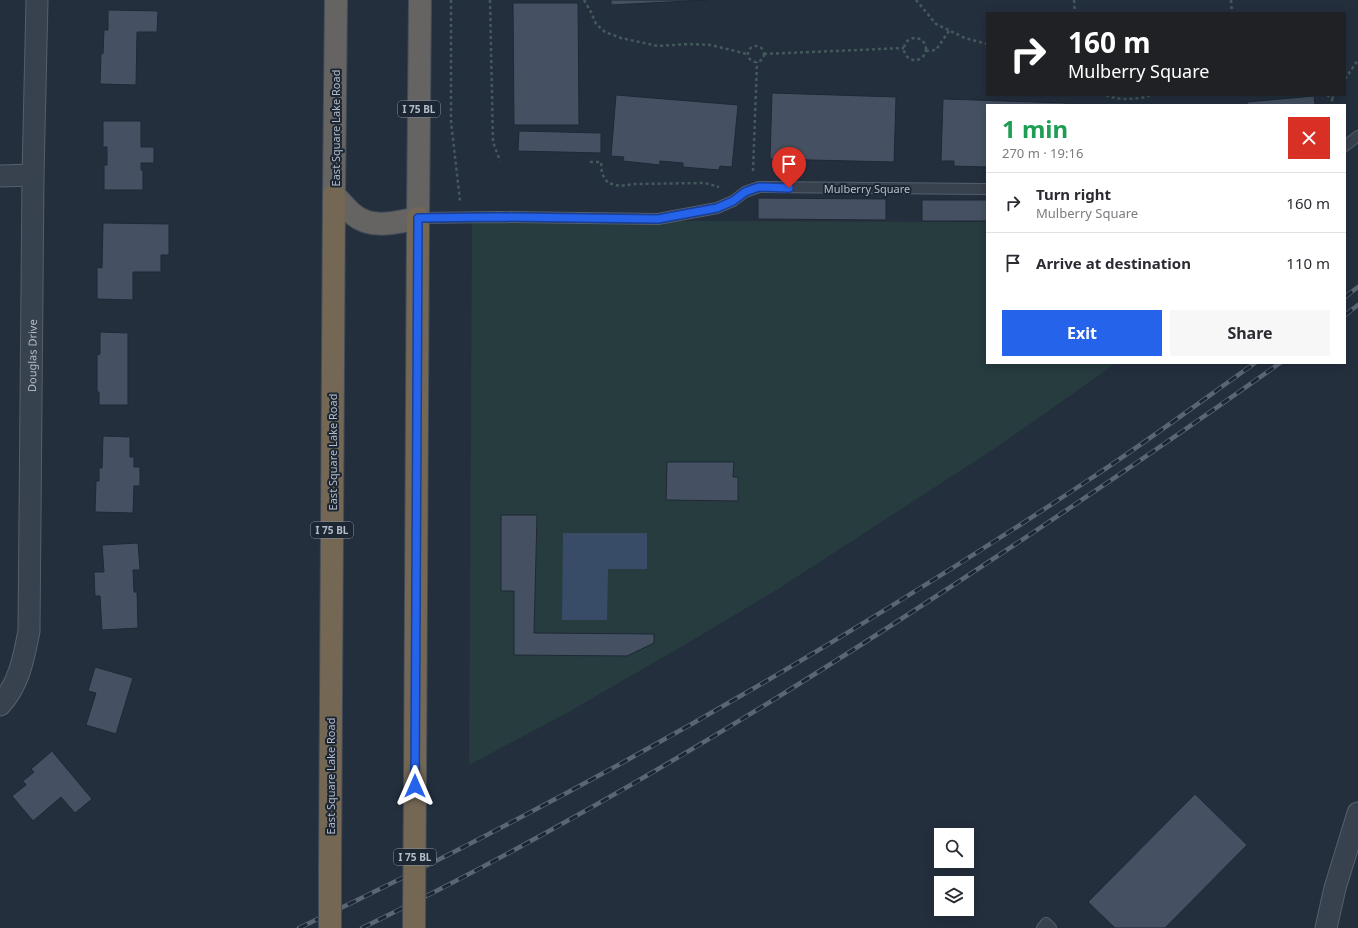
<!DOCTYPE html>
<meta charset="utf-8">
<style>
body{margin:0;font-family:"Noto Sans",sans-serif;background:#f7f7f7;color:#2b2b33;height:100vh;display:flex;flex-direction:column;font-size:15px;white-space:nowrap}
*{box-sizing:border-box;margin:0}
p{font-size:13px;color:#7c7c81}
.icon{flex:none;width:22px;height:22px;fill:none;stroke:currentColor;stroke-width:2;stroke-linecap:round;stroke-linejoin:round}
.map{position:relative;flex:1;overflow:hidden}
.drawer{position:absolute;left:986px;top:104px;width:360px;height:260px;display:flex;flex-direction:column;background:#fff;border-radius:0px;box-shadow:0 2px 10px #0003}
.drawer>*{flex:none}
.hud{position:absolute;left:986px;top:12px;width:360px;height:84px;border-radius:0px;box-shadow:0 2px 10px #0003;background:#202124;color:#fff;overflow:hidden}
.fabs{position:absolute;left:934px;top:828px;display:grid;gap:8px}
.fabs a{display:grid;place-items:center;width:40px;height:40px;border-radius:0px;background:#fff;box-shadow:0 2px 10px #0003;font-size:20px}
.pin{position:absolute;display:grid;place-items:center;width:34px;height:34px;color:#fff;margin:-41px -17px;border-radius:50% 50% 50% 0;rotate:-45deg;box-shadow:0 0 4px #0007}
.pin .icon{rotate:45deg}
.me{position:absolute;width:44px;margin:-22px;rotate:0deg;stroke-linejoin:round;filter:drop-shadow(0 0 3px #0008)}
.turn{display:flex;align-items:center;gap:14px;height:84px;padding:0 16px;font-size:18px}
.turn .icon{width:52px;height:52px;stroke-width:2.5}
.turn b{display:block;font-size:28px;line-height:34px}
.round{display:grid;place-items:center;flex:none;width:42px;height:42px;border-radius:0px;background:#f7f7f7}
.head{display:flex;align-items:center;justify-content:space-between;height:68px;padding:0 16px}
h1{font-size:24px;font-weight:700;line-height:30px;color:#1e9e55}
.button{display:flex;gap:8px;margin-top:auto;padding:8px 16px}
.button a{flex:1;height:46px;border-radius:0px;background:#2563eb;color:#fff;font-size:16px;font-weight:700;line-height:46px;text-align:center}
.button a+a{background:#f7f7f7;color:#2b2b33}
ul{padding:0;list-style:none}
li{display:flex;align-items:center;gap:12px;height:60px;padding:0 16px;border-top:1px solid #e1e1e2}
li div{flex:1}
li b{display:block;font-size:15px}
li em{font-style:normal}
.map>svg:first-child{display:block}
.green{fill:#263c3f}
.water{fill:#394c67}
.building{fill:#455162;stroke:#1f2835}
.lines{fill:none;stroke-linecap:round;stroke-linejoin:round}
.service-casing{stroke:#565f6c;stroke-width:12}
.minor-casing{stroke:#565f6c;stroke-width:23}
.trunk-casing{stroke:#434c59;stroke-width:24}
.motorway-casing{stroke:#434c59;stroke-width:24}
.path{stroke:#44595c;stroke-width:2.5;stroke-dasharray:3 3;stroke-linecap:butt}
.service{stroke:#38414e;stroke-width:10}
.minor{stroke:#38414e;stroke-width:21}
.trunk{stroke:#656462;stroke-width:22}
.motorway{stroke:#746855;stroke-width:22}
.rail-casing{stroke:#5a6575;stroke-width:4.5}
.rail{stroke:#1d2633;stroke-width:3;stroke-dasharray:9;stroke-linecap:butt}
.motorway-bridge-casing{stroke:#434c59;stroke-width:24;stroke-linecap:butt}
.motorway-bridge{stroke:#746855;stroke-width:22}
.route-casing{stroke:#184099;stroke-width:10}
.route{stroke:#2563eb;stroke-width:7}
.labels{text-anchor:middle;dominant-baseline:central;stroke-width:4;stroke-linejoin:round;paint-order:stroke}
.shield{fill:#1d2633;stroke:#878f9c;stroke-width:1}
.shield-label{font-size:10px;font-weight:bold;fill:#b4bcc9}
.street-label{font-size:11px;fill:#b4bcc9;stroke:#1d2633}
</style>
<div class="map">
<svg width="1358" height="928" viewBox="0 0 1358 928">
<rect width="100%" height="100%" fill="#242f3e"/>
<!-- green -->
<polygon class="green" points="472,220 987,222 987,363 1116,363 1000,445 778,589 681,647 565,714 469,765"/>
<!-- water -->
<polygon class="water" points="563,533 647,533 647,569 608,569 607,620 562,620"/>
<!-- building -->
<g class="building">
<polygon points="611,0 707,0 611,5"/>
<polygon points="513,3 578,3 579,125 514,125"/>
<polygon points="108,10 158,11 157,32 137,32 136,85 100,84 101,53 103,54 104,30 108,30"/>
<polygon points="772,93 896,97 894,162 770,159"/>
<polygon points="616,95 738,105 732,167 720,166 719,170 683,167 683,163 660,161 660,165 623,161 624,157 611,156"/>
<polygon points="1314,96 1315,105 1247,105 1247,102"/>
<polygon points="943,99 1066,103 1066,105 987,105 987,167 954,166 954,161 941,161"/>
<polygon points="103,121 141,121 141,147 154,147 154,163 141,163 141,170 143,170 143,190 104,190 104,165 107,165 107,147 103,147"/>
<polygon points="519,131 601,133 601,153 518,151"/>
<polygon points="758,198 886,199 886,220 758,219"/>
<rect x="922" y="200" width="65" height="21"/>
<polygon points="103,223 169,224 169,255 161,255 161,272 133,272 133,300 97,299 97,267 102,268"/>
<polygon points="100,332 128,333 128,405 99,405 99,392 97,392 97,355 100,354"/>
<polygon points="103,436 130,437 130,457 134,457 134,467 140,467 140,486 134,486 133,513 95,512 96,481 99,481 99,468 102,468"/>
<polygon points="667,462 734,462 733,477 738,477 738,501 666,500"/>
<polygon points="501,515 537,515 534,633 654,634 654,643 627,656 514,655 514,591 501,591"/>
<polygon points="138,543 140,570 133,570 134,592 137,592 138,628 102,630 100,596 95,596 94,572 104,572 102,545"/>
<polygon points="95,667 133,678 116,734 86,725 96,693 88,691"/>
<polygon points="52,751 92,799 75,813 61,797 33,821 12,796 26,785 23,781 34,772 31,769"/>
<polygon points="1195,794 1247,845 1165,928 1115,928 1088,902"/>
</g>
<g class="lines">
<defs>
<g id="service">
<polyline points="1345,146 1358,136"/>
<polyline points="418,218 499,217 658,219 717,208 733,201 745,192 759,187 987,189"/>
<polyline points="1042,928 1046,923 1051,928"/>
</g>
<g id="minor">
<polyline points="0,176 33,175"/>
<path id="s1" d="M 0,705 C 19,685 24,657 29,631 L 33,175 L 37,0"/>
<polyline points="1326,928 1335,888 1358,813"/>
</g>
<path id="trunk" d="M 336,0 L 334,195 C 341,201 347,210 354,215 C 372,230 398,222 418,218 L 420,0"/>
<g id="motorway">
<polyline points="415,786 418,218"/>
<polyline points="330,866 334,195"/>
</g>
</defs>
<!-- service casing -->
<use href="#service" class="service-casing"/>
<!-- minor casing -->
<use href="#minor" class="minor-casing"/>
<!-- trunk casing -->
<use href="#trunk" class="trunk-casing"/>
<!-- motorway casing -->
<use href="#motorway" class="motorway-casing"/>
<!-- path -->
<g class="path">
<polyline points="451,0 451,121 460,201"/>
<polyline points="490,0 493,142 500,161"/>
<polyline points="584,0 591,12 596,24 605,32 621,38 658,46 690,44 711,45 747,54"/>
<polyline points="916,0 936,24 965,38 987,44"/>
<polyline points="1074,0 1075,13"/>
<polyline points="1231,0 1232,13"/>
<circle cx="915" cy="49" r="11"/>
<circle cx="756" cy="54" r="8"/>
<polyline points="926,51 936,50 949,31"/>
<polyline points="764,54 904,48"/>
<polyline points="1345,79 1358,60"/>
<path d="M 1106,95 C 1120,101 1132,99 1147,97 L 1150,95"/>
<polyline points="1327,95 1332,99 1332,105"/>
<polyline points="1332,99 1334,95"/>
<polyline points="590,162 601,162 602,174 608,183 620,186 634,184 705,183 719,187"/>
<polyline points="753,171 757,62"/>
</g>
<!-- service -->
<use href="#service" class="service"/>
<!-- minor -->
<use href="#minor" class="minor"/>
<!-- trunk -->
<use href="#trunk" class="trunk"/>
<!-- motorway -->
<use href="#motorway" class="motorway"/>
<defs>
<g id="rail">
<polyline points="1345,297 1358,287"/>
<polyline points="1345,315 1358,305"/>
<path d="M 299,928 C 574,798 837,647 1090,479 C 1146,442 1200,402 1255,363"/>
<path d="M 362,928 C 548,838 725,733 898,621 C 1027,538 1154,452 1280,363"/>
</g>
</defs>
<!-- rail casing -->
<use href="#rail" class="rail-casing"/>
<!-- rail -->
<use href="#rail" class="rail"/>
<defs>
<g id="motorway-bridge">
<polyline points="330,928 330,866"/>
<polyline points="414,928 415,786"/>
</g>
</defs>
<!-- motorway-bridge casing -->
<use href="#motorway-bridge" class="motorway-bridge-casing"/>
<!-- motorway-bridge -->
<use href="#motorway-bridge" class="motorway-bridge"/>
</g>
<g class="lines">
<defs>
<polyline id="route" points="415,786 418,218 499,217 658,219 717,208 733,201 745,192 753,189 759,187 789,188"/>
</defs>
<!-- route casing -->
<use href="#route" class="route-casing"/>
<!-- route -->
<use href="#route" class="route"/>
</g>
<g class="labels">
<!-- shield labels -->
<g class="shield">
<rect x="398" y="101" width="42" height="16" rx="3"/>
<rect x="311" y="522" width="42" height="16" rx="3"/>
<rect x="394" y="849" width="42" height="16" rx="3"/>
</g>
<g class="shield-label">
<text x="419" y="109">I 75 BL</text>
<text x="332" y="530">I 75 BL</text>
<text x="415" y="857">I 75 BL</text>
</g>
<!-- street labels -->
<g class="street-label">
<text transform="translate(335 128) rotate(-90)">East Square Lake Road</text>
<text x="867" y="188">Mulberry Square</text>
<text stroke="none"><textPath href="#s1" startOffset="356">Douglas Drive</textPath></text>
<text transform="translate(332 452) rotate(-90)">East Square Lake Road</text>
<text transform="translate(330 776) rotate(-90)">East Square Lake Road</text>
</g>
</g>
</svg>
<div class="fabs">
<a><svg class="icon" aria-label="search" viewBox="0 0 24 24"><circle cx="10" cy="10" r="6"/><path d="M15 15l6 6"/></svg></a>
<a><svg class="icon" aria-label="layers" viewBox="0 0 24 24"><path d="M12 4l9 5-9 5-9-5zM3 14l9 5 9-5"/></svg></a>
</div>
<div class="pin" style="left:789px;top:188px;background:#d93025"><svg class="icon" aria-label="arrive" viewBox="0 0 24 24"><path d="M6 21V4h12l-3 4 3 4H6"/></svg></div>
<svg class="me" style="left:415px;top:786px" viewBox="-20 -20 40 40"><path d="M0-17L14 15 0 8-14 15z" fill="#2563eb" stroke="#fff" stroke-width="4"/></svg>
<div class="hud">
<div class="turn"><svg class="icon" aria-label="right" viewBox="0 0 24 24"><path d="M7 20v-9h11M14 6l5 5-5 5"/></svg><div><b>160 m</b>Mulberry Square</div></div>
</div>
<section class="drawer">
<div class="head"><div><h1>1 min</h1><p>270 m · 19:16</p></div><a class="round" style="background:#d93025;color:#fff"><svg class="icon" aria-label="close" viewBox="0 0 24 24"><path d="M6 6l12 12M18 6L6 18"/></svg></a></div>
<ul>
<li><svg class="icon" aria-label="right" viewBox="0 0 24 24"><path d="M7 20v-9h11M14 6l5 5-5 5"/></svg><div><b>Turn right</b><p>Mulberry Square</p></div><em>160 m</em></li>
<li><svg class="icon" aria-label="arrive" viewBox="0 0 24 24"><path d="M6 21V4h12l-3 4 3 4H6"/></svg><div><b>Arrive at destination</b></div><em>110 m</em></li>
</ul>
<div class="button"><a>Exit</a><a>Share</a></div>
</section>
</div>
